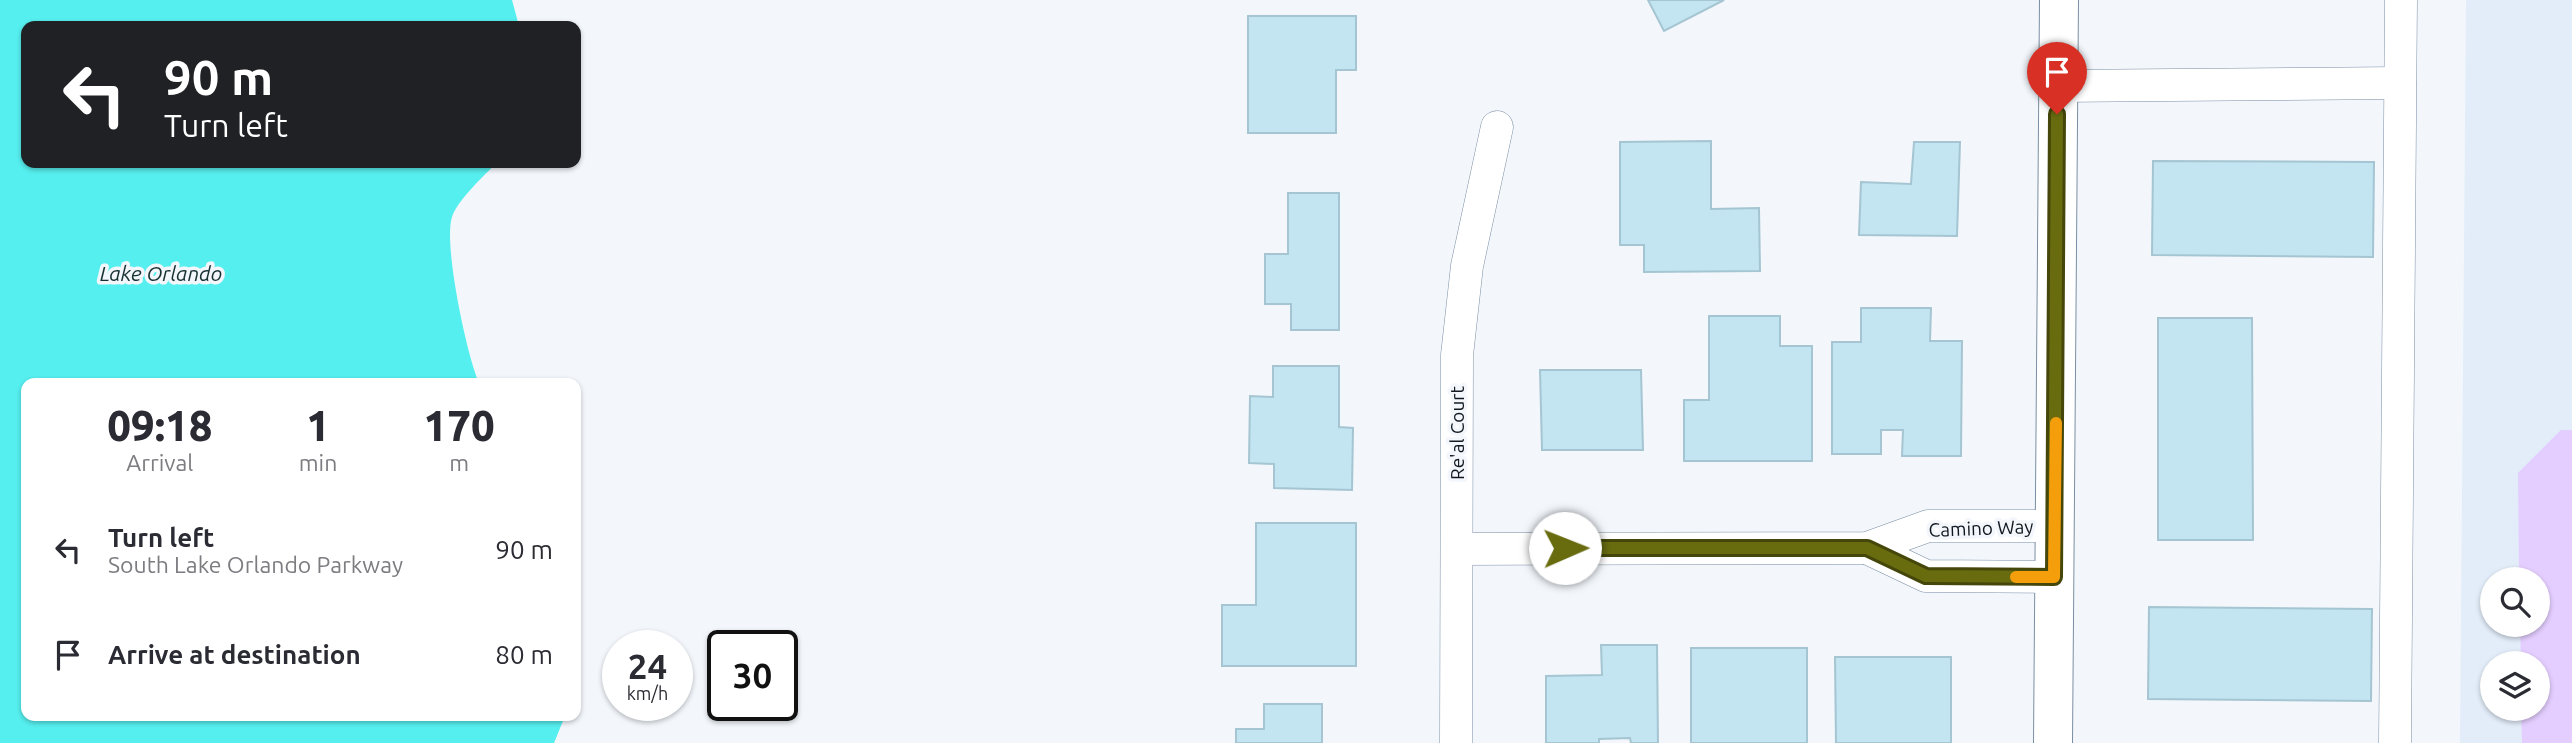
<!DOCTYPE html>
<style>
body{margin:0;font-family:Ubuntu,sans-serif;background:#f2f2f3;color:#2b2b33;height:100vh;display:flex;flex-direction:column;font-size:26px;white-space:nowrap}
*{box-sizing:border-box;margin:0}
p{font-size:23px;color:#7c7c81}
.icon{flex:none;width:38px;height:38px;fill:none;stroke:currentColor;stroke-width:2;stroke-linecap:round;stroke-linejoin:round}
.map{position:relative;flex:1;overflow:hidden}
.panel{position:absolute;left:21px;top:378px;width:560px;height:343px;display:flex;flex-direction:column;background:#fff;border-radius:14px;box-shadow:0 2px 5px #0004}
.panel>*{flex:none}
.guide{position:absolute;left:21px;top:21px;width:560px;height:147px;border-radius:14px;box-shadow:0 2px 5px #0004;background:#202124;color:#fff;overflow:hidden}
.controls{position:absolute;left:2480px;top:567px;display:grid;gap:14px}
.controls a{display:grid;place-items:center;width:70px;height:70px;border-radius:50%;background:#fff;box-shadow:0 2px 5px #0004;font-size:35px}
.speed{position:absolute;left:602px;top:630px;display:flex;gap:14px;font-size:35px;font-weight:700;text-align:center}
.speed>*{display:grid;place-content:center;width:91px;height:91px;border-radius:50%;background:#fff;box-shadow:0 2px 5px #0004;line-height:1}
.speed small{font-size:18px;font-weight:400}
.speed .limit{border:4px solid #111;border-radius:10px;background:#fff;color:#111}
.pin{position:absolute;display:grid;place-items:center;width:60px;height:60px;color:#fff;margin:-72px -30px;border-radius:50% 50% 50% 0;rotate:-45deg;box-shadow:0 0 7px #0007}
.pin .icon{rotate:45deg}
.me{position:absolute;width:77px;margin:-38px;rotate:89deg;stroke-linejoin:round;filter:drop-shadow(0 0 5px #0008)}
.turn{display:flex;align-items:center;gap:24px;height:147px;padding:0 28px;font-size:32px}
.turn .icon{width:91px;height:91px;stroke-width:2.5}
.turn b{display:block;font-size:49px;line-height:60px}
.eta{display:flex;justify-content:space-evenly;align-items:center;height:119px;text-align:center}
.eta b{font-size:42px;font-weight:800;line-height:49px}
ul{padding:0;list-style:none}
li{display:flex;align-items:center;gap:21px;height:105px;padding:0 28px}
li div{flex:1}
li b{display:block;font-size:26px}
li em{font-style:normal}
.map>svg:first-child{display:block}
.built{fill:#e2edf9;fill-rule:evenodd}
.green{fill:#e4ceff}
.water{fill:#56efef}
.building{fill:#c3e4f1;stroke:#a4c5d1;stroke-width:2}
.lines{fill:none;stroke-linecap:round;stroke-linejoin:round}
.minor-casing{stroke:#7a8ea3;stroke-width:33}
.tertiary-casing{stroke:#7a8ea3;stroke-width:40}
.minor{stroke:#fff;stroke-width:32}
.tertiary{stroke:#fff;stroke-width:38}
.route-casing{stroke:#44460a;stroke-width:18}
.route{stroke:#686c0f;stroke-width:12}
.slow{stroke:#f59e0b;stroke-width:12}
.labels{text-anchor:middle;dominant-baseline:central;stroke-width:7;stroke-linejoin:round;paint-order:stroke}
.street-label{font-size:19px;fill:#111820;stroke:#f3f7fc}
.water-label{font-size:21px;font-style:italic;fill:#173030;stroke:#f3f7fc}
</style>
<div class="map">
<svg width="2572" height="743" viewBox="0 0 2572 743">
<rect width="100%" height="100%" fill="#f3f7fc"/>
<!-- built -->
<path class="built" d="M 2466,0 L 2572,0 L 2572,743 L 2460,743 ZM 2492,579 L 2538,579 L 2538,625 L 2492,625 ZM 2492,663 L 2538,663 L 2538,709 L 2492,709 Z"/>
<!-- green -->
<polygon class="green" points="2561,430 2572,430 2572,743 2522,743 2521,709 2538,709 2538,663 2521,663 2520,625 2538,625 2538,579 2519,579 2518,473"/>
<!-- water -->
<path class="water" d="M 0,0 L 512,0 L 519,26 L 26,26 L 26,163 L 497,163 C 485,174 457,201 452,217 C 443,244 467,356 479,383 L 26,383 L 26,716 L 565,716 L 554,743 L 0,743 Z"/>
<!-- building -->
<g class="building">
<polygon points="1648,0 1724,0 1664,31"/>
<polygon points="1248,16 1356,16 1356,70 1336,70 1336,133 1248,133"/>
<polygon points="1711,141 1711,209 1759,208 1760,271 1644,272 1644,245 1620,245 1620,142"/>
<polygon points="1914,142 1960,142 1957,236 1859,235 1861,182 1911,184"/>
<polygon points="2153,161 2374,162 2373,257 2152,255"/>
<polygon points="1288,193 1339,193 1339,330 1291,330 1291,304 1265,304 1265,254 1288,254"/>
<polygon points="1861,308 1931,308 1930,341 1962,341 1961,456 1902,456 1903,430 1881,430 1881,454 1832,454 1832,342 1861,342"/>
<polygon points="1709,316 1780,316 1780,346 1812,346 1812,461 1684,461 1684,400 1709,400"/>
<polygon points="2158,318 2252,318 2253,540 2158,540"/>
<polygon points="1273,366 1339,366 1339,427 1353,428 1352,490 1274,488 1274,464 1249,463 1250,396 1273,397"/>
<polygon points="1540,370 1641,370 1643,450 1542,450"/>
<polygon points="1256,523 1356,523 1356,666 1222,666 1222,605 1256,605"/>
<polygon points="2149,607 2372,609 2371,701 2148,699"/>
<polygon points="1601,645 1657,645 1658,743 1631,743 1630,738 1599,739 1599,743 1546,743 1546,676 1602,675"/>
<rect x="1691" y="648" width="116" height="95"/>
<polygon points="1835,657 1951,657 1951,743 1836,743"/>
<polygon points="1264,704 1322,704 1322,743 1236,743 1236,729 1264,729"/>
</g>
<g class="lines">
<defs>
<g id="minor">
<polyline points="2057,86 2400,83"/>
<polyline points="1867,548 1926,576 2054,577"/>
<polyline points="1458,549 1867,548 1928,526 2056,526"/>
<polyline points="1456,743 1457,355 1467,266 1497,127"/>
<polyline points="2395,743 2401,0"/>
</g>
<polyline id="tertiary" points="2053,743 2059,0"/>
</defs>
<!-- minor casing -->
<use href="#minor" class="minor-casing"/>
<!-- tertiary casing -->
<use href="#tertiary" class="tertiary-casing"/>
<!-- minor -->
<use href="#minor" class="minor"/>
<!-- tertiary -->
<use href="#tertiary" class="tertiary"/>
</g>
<g class="lines">
<defs>
<polyline id="route" points="1565,548 1867,548 1926,576 2054,577 2057,114"/>
</defs>
<!-- route casing -->
<use href="#route" class="route-casing"/>
<!-- route -->
<use href="#route" class="route"/>
<!-- slow -->
<polyline class="slow" points="2016,577 2054,577 2056,423"/>
</g>
<g class="labels">
<!-- street labels -->
<g class="street-label">
<text transform="translate(1457 433) rotate(-90)">Re'al Court</text>
<text transform="translate(1981 528) rotate(-2)">Camino Way</text>
</g>
<!-- water labels -->
<g class="water-label">
<text x="161" y="273">Lake Orlando</text>
</g>
</g>
</svg>
<div class="controls">
<a><svg class="icon" aria-label="search" viewBox="0 0 24 24"><circle cx="10" cy="10" r="6"/><path d="M15 15l6 6"/></svg></a>
<a><svg class="icon" aria-label="layers" viewBox="0 0 24 24"><path d="M12 4l9 5-9 5-9-5zM3 14l9 5 9-5"/></svg></a>
</div>
<div class="speed"><div>24<small>km/h</small></div><div class="limit">30</div></div>
<div class="pin" style="left:2057px;top:114px;background:#d93025"><svg class="icon" aria-label="arrive" viewBox="0 0 24 24"><path d="M6 21V4h12l-3 4 3 4H6"/></svg></div>
<svg class="me" style="left:1565px;top:548px" viewBox="-20 -20 40 40"><circle r="19" fill="#fff"/><path d="M0-13L10 11 0 6-10 11z" fill="#686c0f"/></svg>
<div class="guide">
<div class="turn"><svg class="icon" aria-label="left" viewBox="0 0 24 24"><path d="M17 20v-9H6M10 6l-5 5 5 5"/></svg><div><b>90 m</b>Turn left</div></div>
</div>
<section class="panel">
<div class="eta">
<div><b>09:18</b><p>Arrival</p></div>
<div><b>1</b><p>min</p></div>
<div><b>170</b><p>m</p></div>
</div>
<ul>
<li><svg class="icon" aria-label="left" viewBox="0 0 24 24"><path d="M17 20v-9H6M10 6l-5 5 5 5"/></svg><div><b>Turn left</b><p>South Lake Orlando Parkway</p></div><em>90 m</em></li>
<li><svg class="icon" aria-label="arrive" viewBox="0 0 24 24"><path d="M6 21V4h12l-3 4 3 4H6"/></svg><div><b>Arrive at destination</b></div><em>80 m</em></li>
</ul>
</section>
</div>
